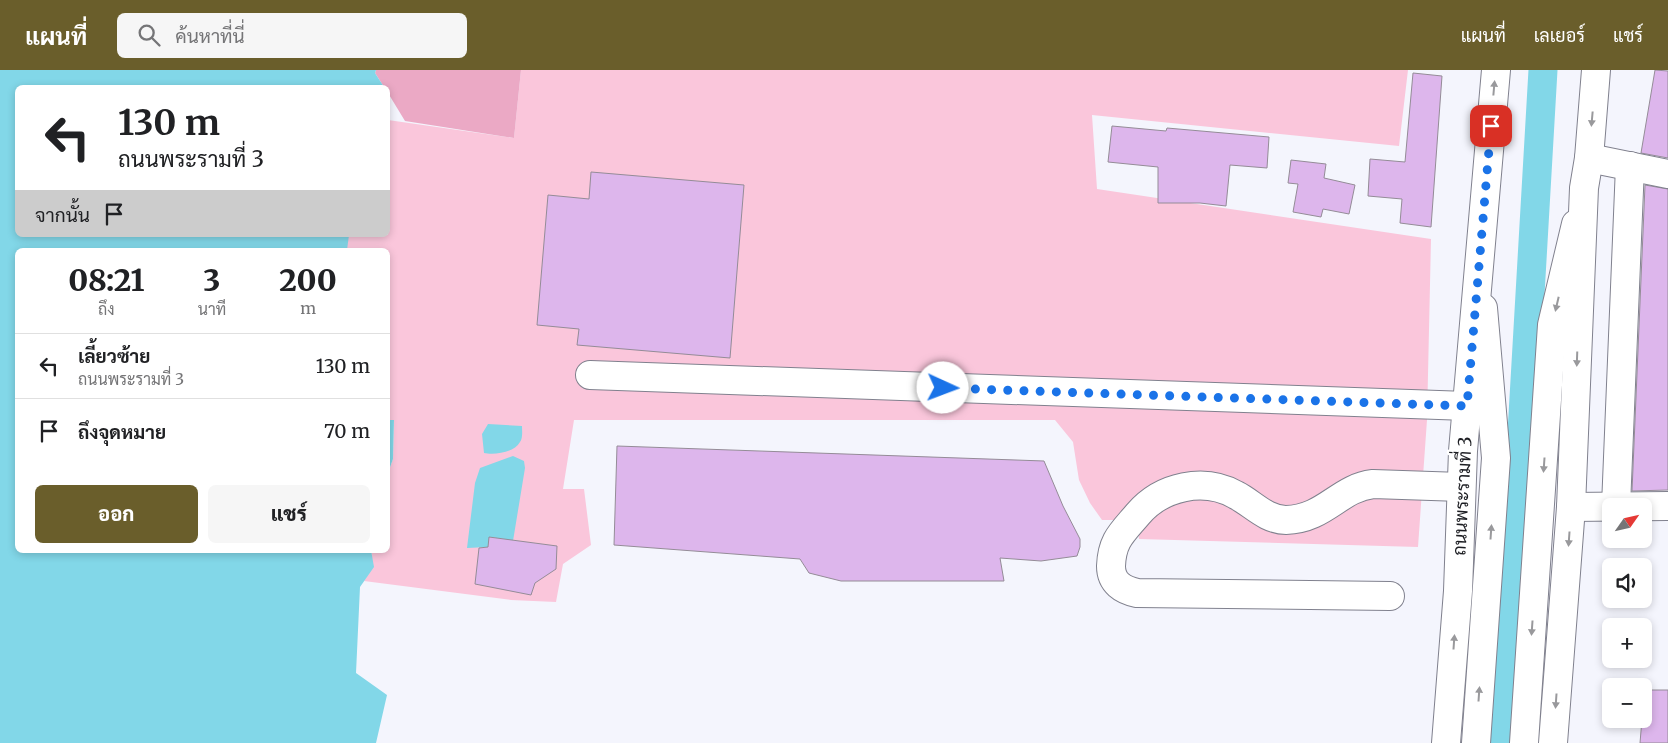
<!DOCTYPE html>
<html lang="th">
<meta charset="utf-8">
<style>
body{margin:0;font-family:Merriweather,Sarabun,serif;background:#f6f6f6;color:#202124;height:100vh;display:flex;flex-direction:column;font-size:19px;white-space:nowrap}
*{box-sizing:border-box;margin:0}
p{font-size:16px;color:#757577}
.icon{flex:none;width:28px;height:28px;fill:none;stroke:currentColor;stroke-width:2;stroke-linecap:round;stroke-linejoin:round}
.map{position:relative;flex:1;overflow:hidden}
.sheet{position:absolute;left:15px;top:178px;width:375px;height:305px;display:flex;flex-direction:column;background:#fff;border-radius:8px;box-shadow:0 2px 8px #0003}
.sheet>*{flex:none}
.guide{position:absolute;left:15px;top:15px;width:375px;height:152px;border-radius:8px;box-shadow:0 2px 8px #0003;background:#fff;color:#202124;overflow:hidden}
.needle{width:32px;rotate:56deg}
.tools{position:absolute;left:1602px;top:428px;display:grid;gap:10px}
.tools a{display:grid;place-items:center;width:50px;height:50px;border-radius:8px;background:#fff;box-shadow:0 2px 8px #0003;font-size:25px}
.pin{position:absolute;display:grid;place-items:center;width:42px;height:42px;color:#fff;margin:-21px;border-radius:10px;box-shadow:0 2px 8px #0006}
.me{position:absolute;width:55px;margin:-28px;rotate:92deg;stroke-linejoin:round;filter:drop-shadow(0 0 4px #0008)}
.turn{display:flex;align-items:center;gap:18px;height:105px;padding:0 20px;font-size:22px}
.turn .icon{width:65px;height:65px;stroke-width:2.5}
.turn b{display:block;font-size:35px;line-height:42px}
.then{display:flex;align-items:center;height:48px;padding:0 20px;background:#0003;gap:10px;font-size:19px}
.eta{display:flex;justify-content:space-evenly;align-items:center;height:85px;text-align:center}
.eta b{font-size:30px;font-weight:800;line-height:35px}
.button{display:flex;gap:10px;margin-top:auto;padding:10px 20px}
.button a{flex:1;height:58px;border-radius:8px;background:#6a5e2b;color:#fff;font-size:20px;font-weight:800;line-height:58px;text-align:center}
.button a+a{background:#f6f6f6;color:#202124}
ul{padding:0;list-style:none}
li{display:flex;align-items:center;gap:15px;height:65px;padding:0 20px;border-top:1px solid #e0e0e0}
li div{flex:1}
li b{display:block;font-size:19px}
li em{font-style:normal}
header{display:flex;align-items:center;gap:30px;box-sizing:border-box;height:70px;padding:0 25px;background:#6a5e2b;color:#fff}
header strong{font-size:24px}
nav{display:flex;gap:28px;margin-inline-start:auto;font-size:18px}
.search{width:350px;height:45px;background:#f6f6f6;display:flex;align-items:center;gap:12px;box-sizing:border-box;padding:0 18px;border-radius:8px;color:#757577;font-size:19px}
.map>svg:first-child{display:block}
.green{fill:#fac6db}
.forest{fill:#eba9c5}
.water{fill:#82d7e8}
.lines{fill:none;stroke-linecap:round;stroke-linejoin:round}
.canal{stroke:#82d7e8;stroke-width:29}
.building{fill:#ddb6ec;stroke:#948c97}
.minor-casing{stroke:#80818e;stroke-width:30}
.major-casing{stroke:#80818e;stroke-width:30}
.minor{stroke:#fff;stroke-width:28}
.major{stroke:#fff;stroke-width:28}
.oneway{fill:#99999c}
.route{stroke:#1a73e8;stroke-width:9;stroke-dasharray:0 16.2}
.labels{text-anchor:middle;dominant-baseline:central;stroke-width:4.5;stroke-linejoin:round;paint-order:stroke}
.street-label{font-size:18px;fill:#1c1d22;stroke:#fff}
</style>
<header>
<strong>แผนที่</strong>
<div class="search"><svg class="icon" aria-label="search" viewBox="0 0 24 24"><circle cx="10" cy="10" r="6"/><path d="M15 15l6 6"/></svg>ค้นหาที่นี่</div>
<nav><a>แผนที่</a><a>เลเยอร์</a><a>แชร์</a></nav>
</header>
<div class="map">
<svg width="1668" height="673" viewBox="0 0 1668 673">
<rect width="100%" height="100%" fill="#f4f5fd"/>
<!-- green -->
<polygon class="green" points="521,0 1408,0 1399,76 1092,45 1097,119 1431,169 1427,350 1418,477 1139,469 1137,450 1102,450 1090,433 1079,410 1073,372 1055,350 574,350 563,419 584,419 591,475 563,494 556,532 511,530 364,511 373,497 371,480 388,480 388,403 393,389 394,351 388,350 388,180 345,180 348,165 388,165 388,50 514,68"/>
<!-- forest -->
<polygon class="forest" points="376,0 521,0 514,68 405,51 388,23 388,18 384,17 375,3"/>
<!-- water -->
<g class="water">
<polygon points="0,0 376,0 375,3 384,17 18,18 18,165 349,165 347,180 18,180 18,480 371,480 374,497 360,517 356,603 387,625 376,673 0,673"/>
<polygon points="388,350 394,350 393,389 388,403"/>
<path d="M 488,354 L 522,356 C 522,361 523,368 520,372 C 514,383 494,385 484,383 L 482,364 Z"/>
<polygon points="513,386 524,391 525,398 513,471 490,467 488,477 467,478 475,413 480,398"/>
</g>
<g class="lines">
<!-- canal -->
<polyline class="canal" points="1504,673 1543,0"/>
</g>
<!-- building -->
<g class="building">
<polygon points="1655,0 1668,1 1668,88 1641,83"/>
<polygon points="1413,3 1442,6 1431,157 1400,153 1402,129 1368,126 1370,89 1405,92"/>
<polygon points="1112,56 1166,61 1167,58 1269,67 1267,98 1230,95 1226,136 1200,133 1158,133 1158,97 1108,92"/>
<polygon points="1291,90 1326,94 1324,108 1355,115 1349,144 1323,139 1321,147 1293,142 1298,114 1288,113"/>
<polygon points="591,102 744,115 730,288 577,275 579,259 537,255 548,125 589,129"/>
<polygon points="1645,115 1668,119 1668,420 1632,421"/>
<polygon points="617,376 1044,391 1063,436 1080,469 1080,477 1077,486 1041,491 1000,488 1004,511 841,511 809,503 800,489 614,475"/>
<polygon points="489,467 557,476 556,499 535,513 531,525 475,514 479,478 488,477"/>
<polygon points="1644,620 1668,620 1668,673 1640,673 1642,649 1644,649"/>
</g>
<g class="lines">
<defs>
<g id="minor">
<polyline points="1589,88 1668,104"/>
<polyline points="590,305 1467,336"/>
<polyline points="1616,436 1630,96"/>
<polyline points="1571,437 1668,436"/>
<path d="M 1390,526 L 1137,523 C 1123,520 1111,513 1111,496 C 1112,470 1122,463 1138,444 C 1162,416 1204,407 1236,425 C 1252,433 1266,450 1286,450 C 1325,449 1339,418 1373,414 L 1461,417"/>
<polyline points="1476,673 1496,388 1483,238"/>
<polyline points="1524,673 1552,255 1576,154"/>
</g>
<g id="major">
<polyline points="1446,673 1458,521 1463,381 1496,0"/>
<polyline points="1553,673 1571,437 1584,118 1589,88 1596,0"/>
</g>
</defs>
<!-- minor casing -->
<use href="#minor" class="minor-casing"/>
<!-- major casing -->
<use href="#major" class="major-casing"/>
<!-- minor -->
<use href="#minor" class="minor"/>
<!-- major -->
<use href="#major" class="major"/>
</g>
<!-- one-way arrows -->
<defs><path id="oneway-solid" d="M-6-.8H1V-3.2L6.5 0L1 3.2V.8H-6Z" transform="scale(1.25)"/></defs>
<g class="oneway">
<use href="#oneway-solid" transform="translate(1494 18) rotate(-85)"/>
<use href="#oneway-solid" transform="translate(1592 49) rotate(95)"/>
<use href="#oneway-solid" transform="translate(1557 234) rotate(103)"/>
<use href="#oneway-solid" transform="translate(1577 289) rotate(92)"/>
<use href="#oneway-solid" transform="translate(1544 395) rotate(94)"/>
<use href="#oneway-solid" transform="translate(1491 462) rotate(-86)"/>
<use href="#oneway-solid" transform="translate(1569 469) rotate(94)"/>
<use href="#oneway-solid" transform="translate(1532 558) rotate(94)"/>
<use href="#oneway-solid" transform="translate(1454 572) rotate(-86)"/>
<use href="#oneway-solid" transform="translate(1479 624) rotate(-86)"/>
<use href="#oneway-solid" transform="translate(1556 631) rotate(94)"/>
</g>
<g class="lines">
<!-- route -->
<polyline class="route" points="943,318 1467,336 1491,56"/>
</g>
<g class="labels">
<!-- street labels -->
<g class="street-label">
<text transform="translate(1462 426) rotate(-87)">ถนนพระรามที่ 3</text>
</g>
</g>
</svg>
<div class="tools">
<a><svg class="needle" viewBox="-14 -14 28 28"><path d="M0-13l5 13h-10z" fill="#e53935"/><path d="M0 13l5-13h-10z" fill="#757577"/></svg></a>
<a><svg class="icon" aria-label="sound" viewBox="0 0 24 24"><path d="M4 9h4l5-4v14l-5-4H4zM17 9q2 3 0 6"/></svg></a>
<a>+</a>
<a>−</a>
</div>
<div class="pin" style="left:1491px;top:56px;background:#d93025"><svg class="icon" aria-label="arrive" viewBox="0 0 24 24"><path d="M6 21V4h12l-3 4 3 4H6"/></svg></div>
<svg class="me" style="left:943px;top:318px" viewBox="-20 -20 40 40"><circle r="19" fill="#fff"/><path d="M0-13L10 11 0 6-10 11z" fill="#1a73e8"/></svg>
<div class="guide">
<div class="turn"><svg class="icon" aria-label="left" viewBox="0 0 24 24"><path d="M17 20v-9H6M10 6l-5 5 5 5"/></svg><div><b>130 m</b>ถนนพระรามที่ 3</div></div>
<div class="then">จากนั้น<svg class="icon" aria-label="arrive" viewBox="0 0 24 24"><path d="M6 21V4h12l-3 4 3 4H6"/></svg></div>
</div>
<section class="sheet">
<div class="eta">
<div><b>08:21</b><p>ถึง</p></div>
<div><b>3</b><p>นาที</p></div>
<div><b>200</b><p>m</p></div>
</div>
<ul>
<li><svg class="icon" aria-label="left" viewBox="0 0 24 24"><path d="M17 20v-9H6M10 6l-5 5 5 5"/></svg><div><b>เลี้ยวซ้าย</b><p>ถนนพระรามที่ 3</p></div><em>130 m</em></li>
<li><svg class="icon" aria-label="arrive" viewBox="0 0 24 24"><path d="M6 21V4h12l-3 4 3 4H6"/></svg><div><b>ถึงจุดหมาย</b></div><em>70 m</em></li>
</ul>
<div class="button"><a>ออก</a><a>แชร์</a></div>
</section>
</div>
